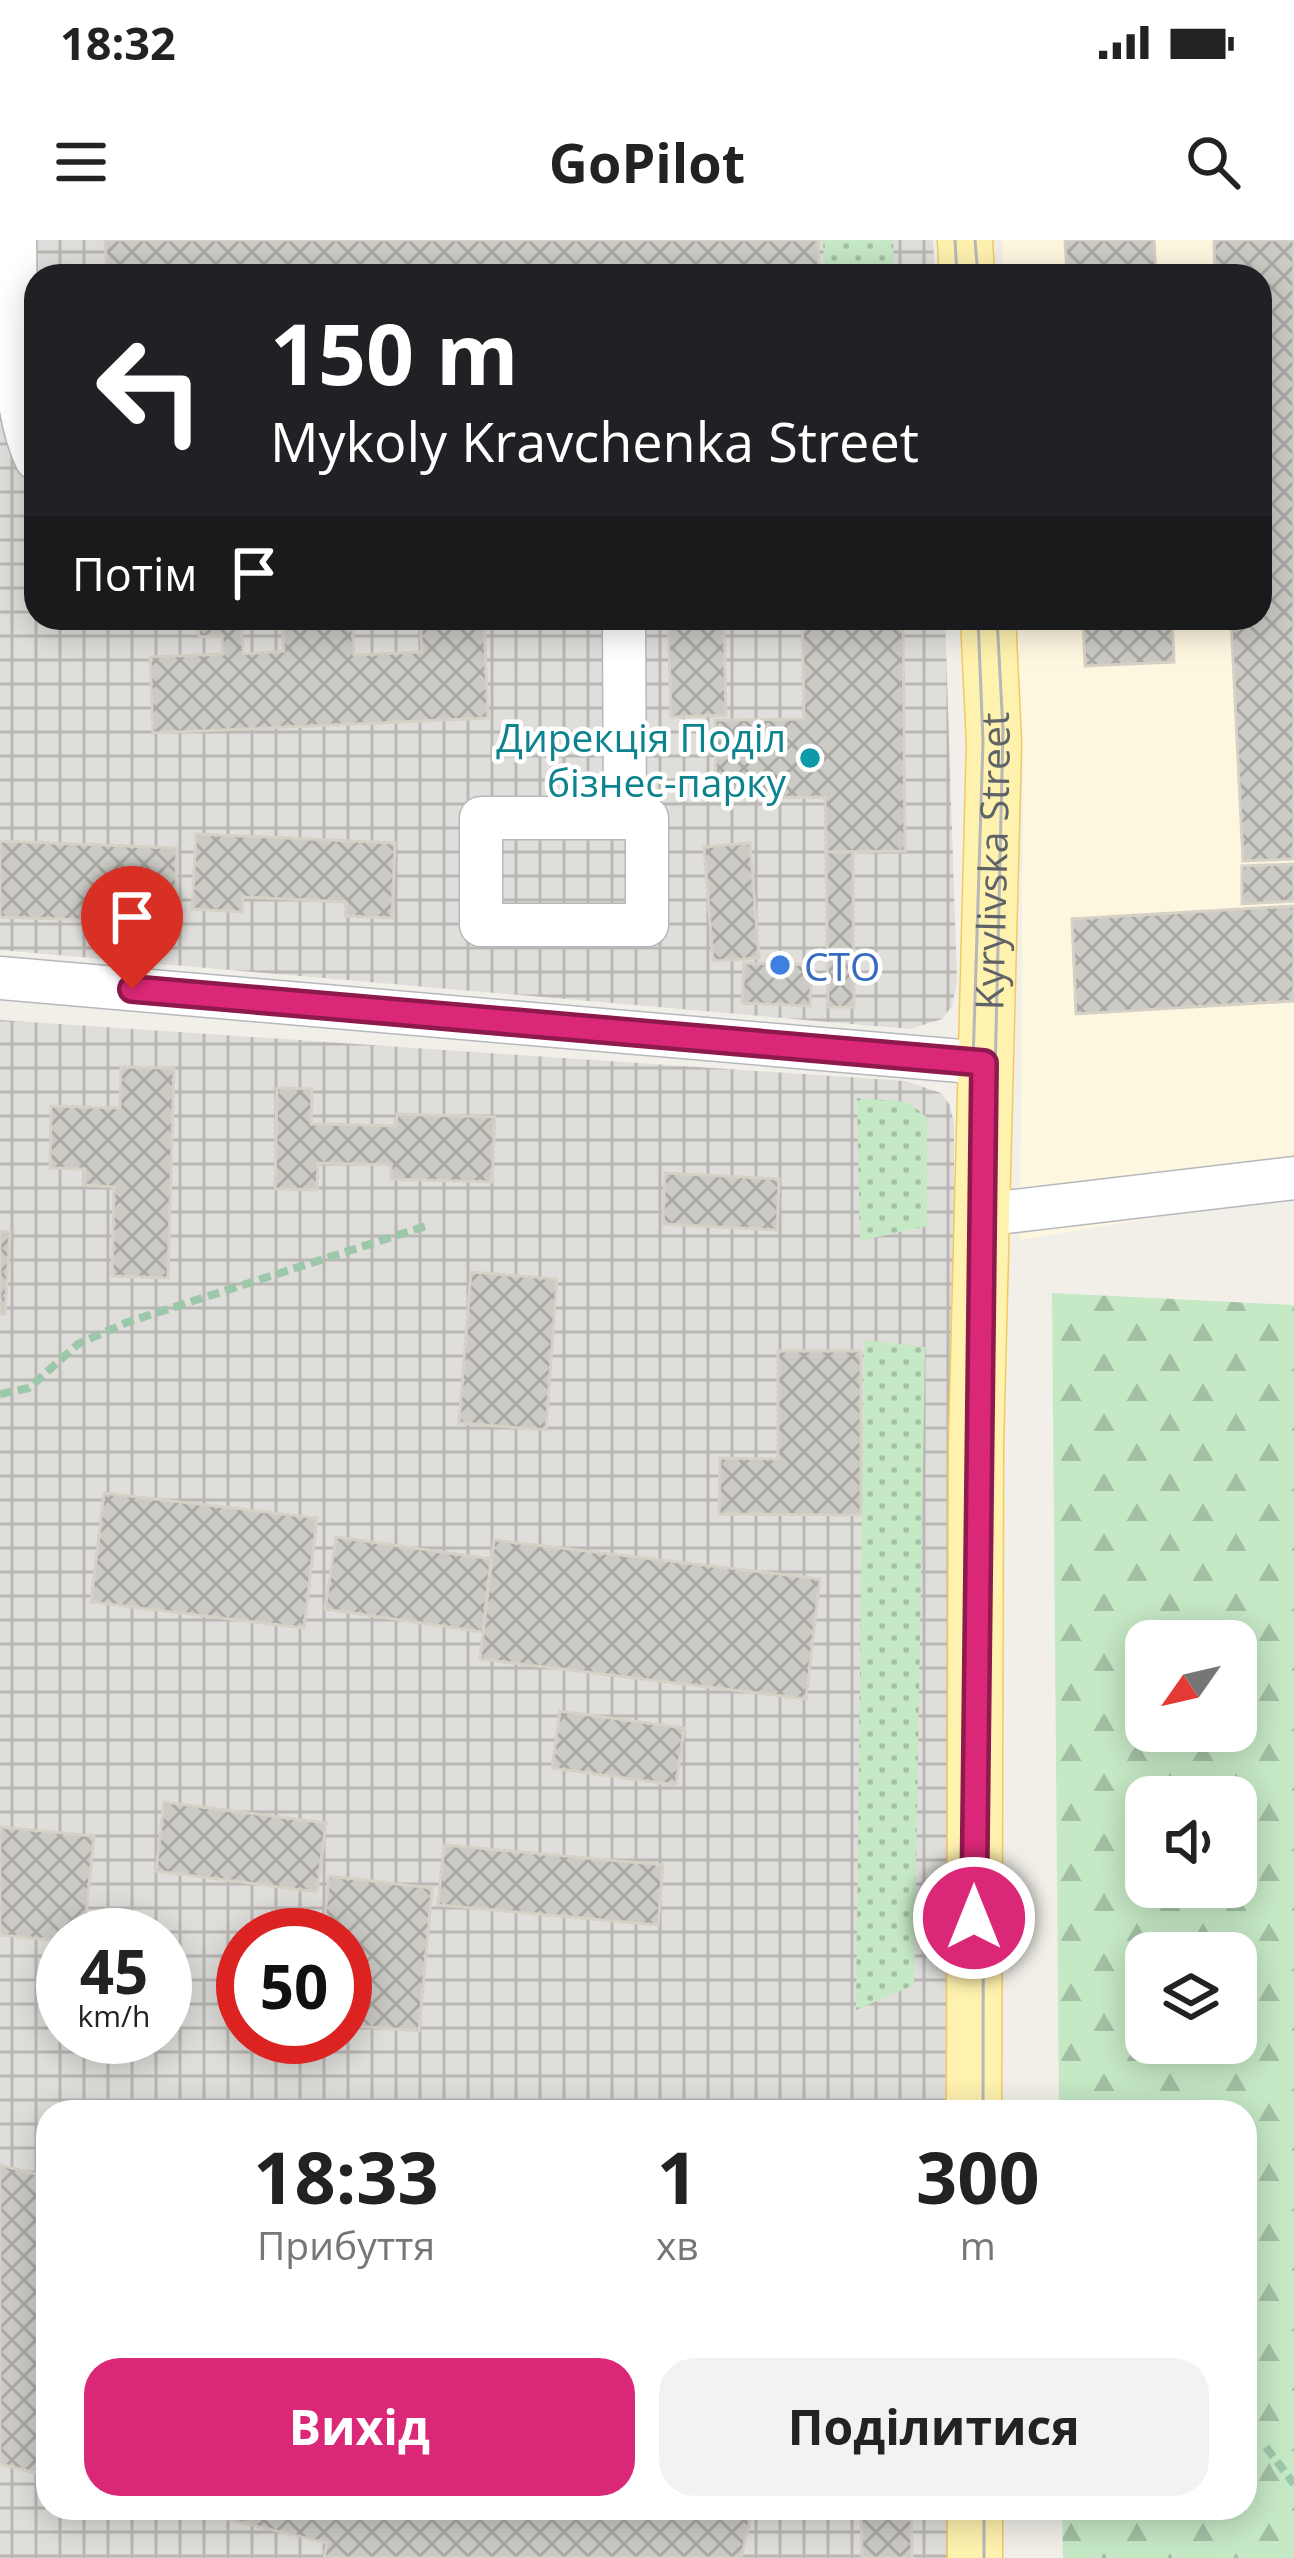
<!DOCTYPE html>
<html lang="uk">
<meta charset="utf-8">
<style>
body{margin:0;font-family:"Open Sans",sans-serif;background:#f2f2f2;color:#222;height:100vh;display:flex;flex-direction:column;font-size:45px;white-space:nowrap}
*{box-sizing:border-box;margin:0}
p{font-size:39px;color:#767676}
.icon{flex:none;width:66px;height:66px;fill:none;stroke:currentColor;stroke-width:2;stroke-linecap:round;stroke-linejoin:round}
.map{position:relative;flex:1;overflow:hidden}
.details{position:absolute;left:36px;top:1860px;width:1221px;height:420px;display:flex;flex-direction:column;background:#fff;border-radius:36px;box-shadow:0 6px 30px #0003}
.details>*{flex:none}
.top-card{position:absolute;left:24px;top:24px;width:1248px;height:366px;border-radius:36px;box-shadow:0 6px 30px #0003;background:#202124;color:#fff;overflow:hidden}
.needle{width:78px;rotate:236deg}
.fabs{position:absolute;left:1125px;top:1380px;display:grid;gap:24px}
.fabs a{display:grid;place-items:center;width:132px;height:132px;border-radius:24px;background:#fff;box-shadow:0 6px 30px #0003;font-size:60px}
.speed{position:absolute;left:36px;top:1668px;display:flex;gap:24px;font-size:60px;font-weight:700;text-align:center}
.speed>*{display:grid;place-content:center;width:156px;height:156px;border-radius:50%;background:#fff;box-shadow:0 6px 30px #0003;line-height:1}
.speed small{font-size:30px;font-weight:400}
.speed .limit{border:18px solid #d22;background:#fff;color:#111}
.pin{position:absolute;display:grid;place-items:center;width:102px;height:102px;color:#fff;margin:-123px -51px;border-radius:50% 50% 50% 0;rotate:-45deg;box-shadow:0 0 12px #0007}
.pin .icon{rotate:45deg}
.me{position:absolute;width:132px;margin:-66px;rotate:0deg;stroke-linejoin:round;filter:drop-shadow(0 0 9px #0008)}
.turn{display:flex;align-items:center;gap:42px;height:252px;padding:0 48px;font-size:54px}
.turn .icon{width:156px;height:156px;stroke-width:2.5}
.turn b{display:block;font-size:84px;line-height:102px}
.then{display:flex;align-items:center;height:114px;padding:0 48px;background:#0003;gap:24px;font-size:45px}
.eta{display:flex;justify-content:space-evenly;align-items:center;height:204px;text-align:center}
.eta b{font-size:72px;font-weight:700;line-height:84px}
.action{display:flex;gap:24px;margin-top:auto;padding:24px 48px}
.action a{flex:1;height:138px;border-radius:36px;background:#db2777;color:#fff;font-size:48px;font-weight:700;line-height:138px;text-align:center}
.action a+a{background:#f2f2f2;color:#222}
.status{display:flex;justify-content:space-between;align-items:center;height:84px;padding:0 60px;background:#fff;direction:ltr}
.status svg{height:33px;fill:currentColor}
header{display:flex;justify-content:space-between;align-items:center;height:156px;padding:0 48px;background:#fff;font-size:54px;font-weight:700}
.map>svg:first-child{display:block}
.commercial{fill:#fef7e0}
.industrial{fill:url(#industrial-grid);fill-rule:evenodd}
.green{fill:url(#green-dots)}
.forest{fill:url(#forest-firs);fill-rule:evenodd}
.building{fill:url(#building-cross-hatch);stroke:#d6d1c6;stroke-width:3}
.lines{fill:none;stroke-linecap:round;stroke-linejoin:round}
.minor-casing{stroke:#b5b8bc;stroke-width:45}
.major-casing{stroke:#f2c960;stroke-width:57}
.path{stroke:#9cc7a9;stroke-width:8;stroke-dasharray:12 6;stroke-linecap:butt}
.minor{stroke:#fff;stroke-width:42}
.major{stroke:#fff2af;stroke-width:54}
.tram{stroke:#b6b7b8;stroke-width:3}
.route-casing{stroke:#8e194d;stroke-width:30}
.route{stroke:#db2777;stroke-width:21}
.culture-dot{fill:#0f9aa8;stroke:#fff;stroke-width:4.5}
.shop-dot{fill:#3f7fe0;stroke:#fff;stroke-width:4.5}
.labels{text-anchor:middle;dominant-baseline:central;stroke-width:9;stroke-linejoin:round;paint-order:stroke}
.culture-label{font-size:39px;fill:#0d838f;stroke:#fff;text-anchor:end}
.street-label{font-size:39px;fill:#5f6368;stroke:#fff}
.shop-label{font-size:39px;fill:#366cbe;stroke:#fff;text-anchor:start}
</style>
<div class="status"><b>18:32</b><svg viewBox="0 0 49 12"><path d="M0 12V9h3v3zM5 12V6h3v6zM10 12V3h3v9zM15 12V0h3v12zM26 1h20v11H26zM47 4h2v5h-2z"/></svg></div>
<header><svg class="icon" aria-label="menu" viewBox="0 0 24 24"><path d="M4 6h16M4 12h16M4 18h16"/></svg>GoPilot<svg class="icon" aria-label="search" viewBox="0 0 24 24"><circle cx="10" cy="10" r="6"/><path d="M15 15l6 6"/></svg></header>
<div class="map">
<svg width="1294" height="2318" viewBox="0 0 1294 2318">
<defs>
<pattern id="industrial-grid" width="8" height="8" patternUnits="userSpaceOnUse" patternTransform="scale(3)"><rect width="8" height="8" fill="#e0deda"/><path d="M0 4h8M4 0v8" fill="none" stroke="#b9b8b5"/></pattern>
<pattern id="green-dots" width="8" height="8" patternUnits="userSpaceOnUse" patternTransform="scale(3)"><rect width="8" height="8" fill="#c5e8c5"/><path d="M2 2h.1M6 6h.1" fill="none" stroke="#a3c0a4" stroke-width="1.8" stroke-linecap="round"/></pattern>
<pattern id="forest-firs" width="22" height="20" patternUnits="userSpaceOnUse" patternTransform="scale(3)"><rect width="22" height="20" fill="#c5e8c5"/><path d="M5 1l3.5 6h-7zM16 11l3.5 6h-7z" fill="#a3c0a4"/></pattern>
<pattern id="building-cross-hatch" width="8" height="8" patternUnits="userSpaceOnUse" patternTransform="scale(3)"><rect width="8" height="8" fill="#cccac5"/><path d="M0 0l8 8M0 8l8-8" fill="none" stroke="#a9a8a4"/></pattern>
</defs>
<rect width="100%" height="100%" fill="#f1efe8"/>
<!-- commercial -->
<polygon class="commercial" points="1002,0 1294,0 1294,954 1020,1000 1023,532 1017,378 1260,378 1260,36 1004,36"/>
<!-- industrial -->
<g class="industrial">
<polygon points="0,0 933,0 935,36 36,36 36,378 945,378 957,741 952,766 942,779 910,789 0,710"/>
<path d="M 0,780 L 905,841 L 941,853 L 950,865 L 954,884 L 955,1872 L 48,1872 L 48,2268 L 956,2268 L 956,2318 L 0,2318 ZM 63,1695 L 165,1695 L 165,1797 L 63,1797 ZM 243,1695 L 345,1695 L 345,1797 L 243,1797 Z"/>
</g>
<!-- green -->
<g class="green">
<polygon points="823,0 893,0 894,36 825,36"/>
<polygon points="857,858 907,862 927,877 927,986 860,1001"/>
<polygon points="864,1100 925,1107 914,1745 856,1770"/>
</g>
<!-- forest -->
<path class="forest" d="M 1052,1053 L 1294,1065 L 1294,2318 L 1063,2318 L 1062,2268 L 1245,2268 L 1245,1872 L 1059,1872 ZM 1146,1401 L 1236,1401 L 1236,1491 L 1146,1491 ZM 1146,1557 L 1236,1557 L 1236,1647 L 1146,1647 ZM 1146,1713 L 1236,1713 L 1236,1803 L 1146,1803 Z"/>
<!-- building -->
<g class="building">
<polygon points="105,0 818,0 819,36 107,36"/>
<polygon points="1065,0 1154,0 1156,36 1067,36"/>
<polygon points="1214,0 1294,0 1294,619 1243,621 1231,378 1260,378 1260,36 1215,36"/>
<polygon points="198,378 241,378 243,414 284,411 282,378 352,378 354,415 422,412 420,378 484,378 488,478 153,493 150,417 223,414 222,396 199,397"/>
<polygon points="668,378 724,378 726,475 671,477"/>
<polygon points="802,378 903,378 905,611 826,612 825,557 716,558 715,480 804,479"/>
<polygon points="1083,378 1172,378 1174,422 1085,426"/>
<polygon points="196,594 395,603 392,678 345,676 346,662 243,657 242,672 192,669"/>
<polygon points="0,601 177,608 175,683 0,677"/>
<polygon points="750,603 759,718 713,721 704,607"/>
<polygon points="826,612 853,612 854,767 828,767"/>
<polygon points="1294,624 1294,661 1242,664 1242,626"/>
<polygon points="1294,666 1294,761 1076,774 1072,679"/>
<polygon points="744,723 812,725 810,766 742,763"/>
<polygon points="121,827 174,828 168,1038 112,1036 114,947 84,945 85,929 50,928 51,866 120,868"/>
<polygon points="277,848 312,849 311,884 396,886 397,874 495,877 492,942 391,939 391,925 318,923 317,950 275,949"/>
<polygon points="665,933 779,939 777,990 663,984"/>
<polygon points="0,991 10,992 5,1074 0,1074"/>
<polygon points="471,1032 557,1039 546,1190 459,1183"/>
<polygon points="778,1111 861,1111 861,1275 719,1274 720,1218 778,1219"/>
<polygon points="104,1253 317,1278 304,1388 91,1362"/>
<polygon points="336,1297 491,1319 483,1392 325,1369"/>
<polygon points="494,1300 820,1339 806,1459 480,1419"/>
<polygon points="560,1471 684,1488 676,1545 552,1528"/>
<polygon points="164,1562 326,1583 317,1652 156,1631"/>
<polygon points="0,1587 94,1596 84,1695 63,1695 63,1701 0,1695"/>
<polygon points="444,1605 663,1625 658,1685 438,1665"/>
<polygon points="329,1636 432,1648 419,1791 345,1785 345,1695 323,1695"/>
<polygon points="0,1925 48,1937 48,2236 0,2224"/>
<polygon points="181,2268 753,2268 741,2318 324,2318 327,2303"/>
<polygon points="861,2268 911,2268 912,2318 862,2318"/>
</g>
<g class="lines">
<defs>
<g id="minor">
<path d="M 15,0 C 17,69 7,156 36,219"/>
<polyline points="624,378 625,578"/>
<rect x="481" y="578" width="166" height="107"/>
<polyline points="0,738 984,823"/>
<polyline points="981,975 1294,938"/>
</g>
<g id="major">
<polyline points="965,0 967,36"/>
<path id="s1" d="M 974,1872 L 976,1205 L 994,503 L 988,378"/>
<polyline points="975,2268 975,2318"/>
</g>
</defs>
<!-- minor casing -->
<use href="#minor" class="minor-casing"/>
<!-- major casing -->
<use href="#major" class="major-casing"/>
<!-- path -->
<g class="path">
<polyline points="0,1154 29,1148 78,1104 128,1082 426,986"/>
<polyline points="1266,2207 1294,2244"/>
</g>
<!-- minor -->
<use href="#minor" class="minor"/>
<!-- major -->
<use href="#major" class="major"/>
<!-- tram -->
<g class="tram">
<polyline points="955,0 957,36"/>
<polyline points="975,0 978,36"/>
<polyline points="966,1512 973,823 983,501 978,378"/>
<polyline points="983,1872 984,1312 1003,490 997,378"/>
<polyline points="984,2268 984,2318"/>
</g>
</g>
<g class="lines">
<defs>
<polyline id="route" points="132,749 984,823 974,1678"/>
</defs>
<!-- route casing -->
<use href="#route" class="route-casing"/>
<!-- route -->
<use href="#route" class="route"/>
</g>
<!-- markers -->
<circle class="culture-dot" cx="810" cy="518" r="12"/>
<circle class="shop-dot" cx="780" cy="725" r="12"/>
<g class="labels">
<!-- culture labels -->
<g class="culture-label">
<text x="786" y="496">Дирекція Поділ<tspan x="786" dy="45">бізнес-парку</tspan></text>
</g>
<!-- street labels -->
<g class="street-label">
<text stroke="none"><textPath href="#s1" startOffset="1251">Kyrylivska Street</textPath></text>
</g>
<!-- shop labels -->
<g class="shop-label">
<text x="804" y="725">СТО</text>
</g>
</g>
</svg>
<div class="fabs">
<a><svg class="needle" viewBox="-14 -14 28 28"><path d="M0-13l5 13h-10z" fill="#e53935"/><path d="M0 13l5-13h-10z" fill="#767676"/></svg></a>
<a><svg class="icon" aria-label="sound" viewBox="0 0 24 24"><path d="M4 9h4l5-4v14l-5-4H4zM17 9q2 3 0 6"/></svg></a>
<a><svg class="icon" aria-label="layers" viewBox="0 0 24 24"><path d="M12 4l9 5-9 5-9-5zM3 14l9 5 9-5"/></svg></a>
</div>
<div class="speed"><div>45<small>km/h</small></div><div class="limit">50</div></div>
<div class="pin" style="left:132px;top:749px;background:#d93025"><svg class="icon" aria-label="arrive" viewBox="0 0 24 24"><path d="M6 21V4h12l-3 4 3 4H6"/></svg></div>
<svg class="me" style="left:974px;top:1678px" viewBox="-20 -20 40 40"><circle r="17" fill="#db2777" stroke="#fff" stroke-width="3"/><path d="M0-11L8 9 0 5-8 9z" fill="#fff"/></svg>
<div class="top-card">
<div class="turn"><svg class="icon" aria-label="left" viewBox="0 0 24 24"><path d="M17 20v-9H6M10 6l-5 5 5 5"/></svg><div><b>150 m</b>Mykoly Kravchenka Street</div></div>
<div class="then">Потім<svg class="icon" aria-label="arrive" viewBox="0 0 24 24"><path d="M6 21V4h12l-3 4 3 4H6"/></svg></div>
</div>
<section class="details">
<div class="eta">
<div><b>18:33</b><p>Прибуття</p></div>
<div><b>1</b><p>хв</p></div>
<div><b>300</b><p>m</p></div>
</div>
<div class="action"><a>Вихід</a><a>Поділитися</a></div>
</section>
</div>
